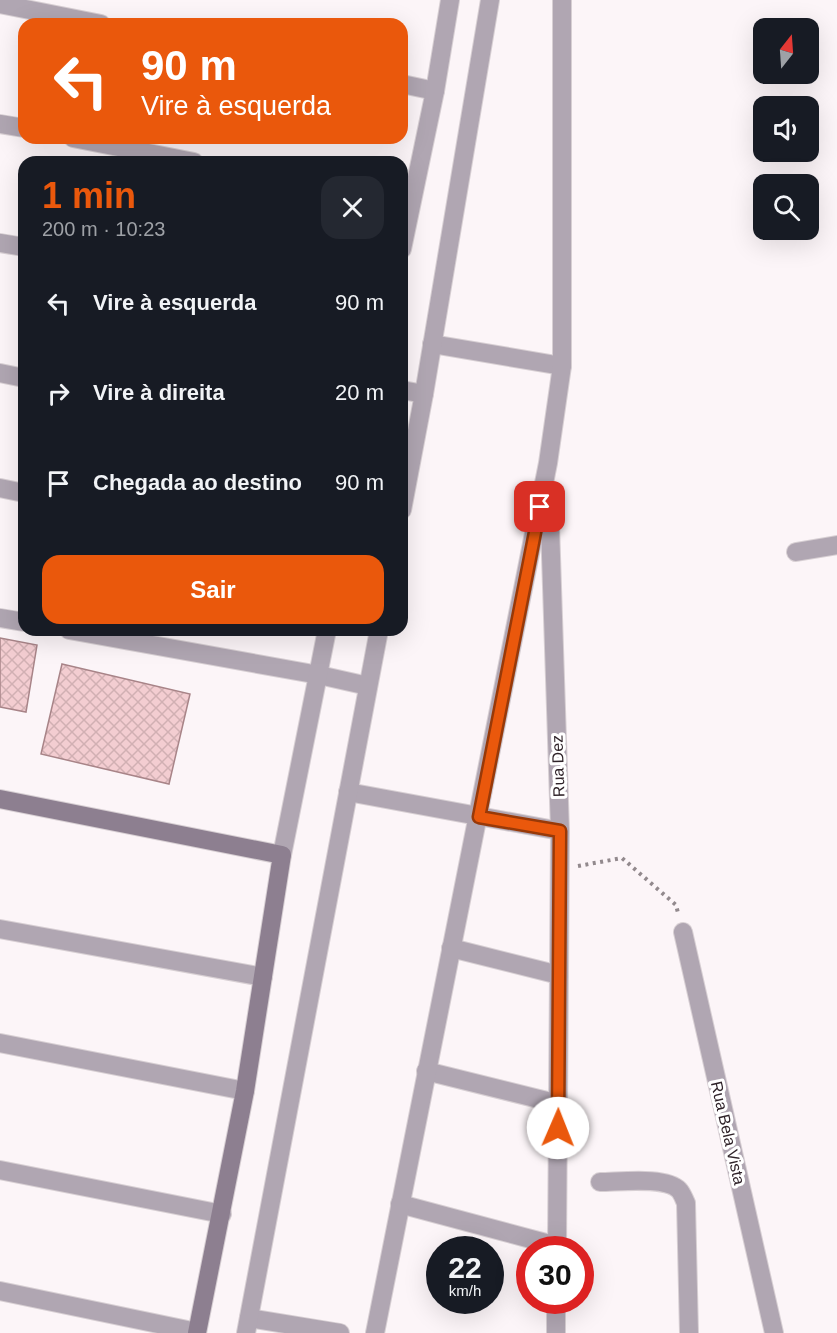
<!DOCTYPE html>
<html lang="pt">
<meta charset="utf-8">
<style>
body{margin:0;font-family:Helvetica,sans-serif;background:#242831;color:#f1f3f6;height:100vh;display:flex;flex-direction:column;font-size:22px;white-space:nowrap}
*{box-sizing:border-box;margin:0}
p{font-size:20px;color:#9ea1a6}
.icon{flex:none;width:33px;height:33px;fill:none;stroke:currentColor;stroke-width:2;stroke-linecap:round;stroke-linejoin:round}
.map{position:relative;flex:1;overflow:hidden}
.panel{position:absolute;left:18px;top:156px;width:390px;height:480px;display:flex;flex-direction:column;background:#171b24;border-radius:18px;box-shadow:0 6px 24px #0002}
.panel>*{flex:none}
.banner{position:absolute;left:18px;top:18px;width:390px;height:126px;border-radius:18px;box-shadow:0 6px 24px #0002;background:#ea580c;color:#fff;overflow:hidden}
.needle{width:39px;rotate:17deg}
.tools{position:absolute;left:753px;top:18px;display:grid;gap:12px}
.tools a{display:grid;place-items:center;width:66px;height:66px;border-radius:12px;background:#171b24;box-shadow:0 6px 24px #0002;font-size:30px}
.speed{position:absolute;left:426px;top:1236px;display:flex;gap:12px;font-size:30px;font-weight:700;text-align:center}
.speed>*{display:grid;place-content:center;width:78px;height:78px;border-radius:50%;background:#171b24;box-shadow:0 6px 24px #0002;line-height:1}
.speed small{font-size:15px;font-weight:400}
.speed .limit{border:9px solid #d22;background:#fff;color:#111}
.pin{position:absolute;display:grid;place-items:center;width:51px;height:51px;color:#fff;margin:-26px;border-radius:12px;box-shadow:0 3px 9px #0006}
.me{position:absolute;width:66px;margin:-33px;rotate:1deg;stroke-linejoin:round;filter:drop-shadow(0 0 4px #0008)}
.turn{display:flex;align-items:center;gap:21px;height:126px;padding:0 24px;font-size:27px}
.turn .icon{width:78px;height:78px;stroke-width:2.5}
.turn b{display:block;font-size:42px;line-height:51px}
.round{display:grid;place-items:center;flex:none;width:63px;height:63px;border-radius:18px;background:#242831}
.overview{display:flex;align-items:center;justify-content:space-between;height:102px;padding:0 24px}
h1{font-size:36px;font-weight:600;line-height:45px;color:#ea580c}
.primary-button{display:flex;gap:12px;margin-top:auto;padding:12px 24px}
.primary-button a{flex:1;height:69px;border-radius:18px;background:#ea580c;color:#fff;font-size:24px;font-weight:600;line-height:69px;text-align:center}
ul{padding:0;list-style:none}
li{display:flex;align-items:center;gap:18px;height:90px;padding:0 24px}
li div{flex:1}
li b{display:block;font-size:22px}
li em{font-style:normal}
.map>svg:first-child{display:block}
.building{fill:url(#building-cross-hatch);stroke:#a88488;stroke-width:1.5}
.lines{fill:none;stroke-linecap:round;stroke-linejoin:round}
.street-casing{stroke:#d7cfd3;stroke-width:20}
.secondary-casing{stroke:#d7cfd3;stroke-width:20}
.path{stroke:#92898d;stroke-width:4;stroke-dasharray:3 4.5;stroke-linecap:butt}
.street{stroke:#b0a6b2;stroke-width:18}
.secondary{stroke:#8d7f90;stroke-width:18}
.route-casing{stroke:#983908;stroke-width:15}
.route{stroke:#ea580c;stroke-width:10}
.labels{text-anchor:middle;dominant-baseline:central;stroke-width:6;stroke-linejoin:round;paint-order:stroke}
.street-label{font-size:16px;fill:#2f2329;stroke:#fff}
</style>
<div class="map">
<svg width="837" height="1333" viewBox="0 0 837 1333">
<defs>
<pattern id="building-cross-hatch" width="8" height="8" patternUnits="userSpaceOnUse" patternTransform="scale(1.5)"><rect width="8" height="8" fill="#f3cdd1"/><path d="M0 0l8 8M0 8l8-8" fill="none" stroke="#d1b0b3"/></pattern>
</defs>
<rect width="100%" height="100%" fill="#fcf5f8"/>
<!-- building -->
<g class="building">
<polygon points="0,638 37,645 26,712 0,707"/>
<polygon points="62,664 190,694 169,784 41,754"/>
</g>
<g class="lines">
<defs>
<g id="street">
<polyline points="0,4 101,24"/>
<polyline points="402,84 435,91"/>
<polyline points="0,124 24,128"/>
<polyline points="73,138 194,162"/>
<polyline points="0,243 24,247"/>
<polyline points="402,249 435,91 450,0"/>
<polyline points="432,344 562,366"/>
<polyline points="0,373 24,378"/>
<polyline points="402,390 424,394"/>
<polyline points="0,488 24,493"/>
<polyline points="549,495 560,831 557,1250"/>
<polyline points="402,510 424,394 490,0"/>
<polyline points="796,552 837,545"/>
<polyline points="0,618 24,622"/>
<polyline points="69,630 319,675 368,686"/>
<polyline points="348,792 560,831"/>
<polyline points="282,855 327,630"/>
<polyline points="0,929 263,977"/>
<polyline points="683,932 774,1333"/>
<polyline points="451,948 559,975"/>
<polyline points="0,1043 245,1091"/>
<polyline points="426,1071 559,1104"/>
<polyline points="0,1170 222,1214"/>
<path d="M 600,1182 C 619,1182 666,1176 679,1190 C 682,1193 684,1199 686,1203 L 689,1333"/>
<polyline points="400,1204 557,1246"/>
<polyline points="0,1291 197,1332"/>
<polyline points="249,1318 340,1333"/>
<polyline points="246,1333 379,630"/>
<polyline points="375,1333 548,463 562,366 562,0"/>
<polyline points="556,1333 556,1300"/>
</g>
<polyline id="secondary" points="0,799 282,855 245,1091 197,1333"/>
</defs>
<!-- street casing -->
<use href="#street" class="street-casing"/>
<!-- secondary casing -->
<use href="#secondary" class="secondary-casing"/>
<!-- path -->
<polyline class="path" points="578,866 622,858 676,905 678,913"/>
<!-- street -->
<use href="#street" class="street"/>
<!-- secondary -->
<use href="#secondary" class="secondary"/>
</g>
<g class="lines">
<defs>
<polyline id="route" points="540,507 479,817 560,831 558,1128"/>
</defs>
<!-- route casing -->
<use href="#route" class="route-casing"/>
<!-- route -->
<use href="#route" class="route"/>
</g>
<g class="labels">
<!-- street labels -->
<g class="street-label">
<text transform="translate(558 766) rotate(-92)">Rua Dez</text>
<text transform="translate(728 1133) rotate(77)">Rua Bela Vista</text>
</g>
</g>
</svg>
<div class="tools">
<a><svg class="needle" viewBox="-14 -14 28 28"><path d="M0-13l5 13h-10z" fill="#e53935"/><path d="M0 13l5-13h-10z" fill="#9ea1a6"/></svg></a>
<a><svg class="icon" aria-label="sound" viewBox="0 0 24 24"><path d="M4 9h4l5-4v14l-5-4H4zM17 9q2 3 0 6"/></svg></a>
<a><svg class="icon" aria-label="search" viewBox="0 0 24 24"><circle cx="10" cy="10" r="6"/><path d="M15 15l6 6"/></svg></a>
</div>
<div class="speed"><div>22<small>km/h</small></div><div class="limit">30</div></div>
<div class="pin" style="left:540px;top:507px;background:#d93025"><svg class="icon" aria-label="arrive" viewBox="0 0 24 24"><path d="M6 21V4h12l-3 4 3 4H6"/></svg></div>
<svg class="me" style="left:558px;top:1128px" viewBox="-20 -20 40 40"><circle r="19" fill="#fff"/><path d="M0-13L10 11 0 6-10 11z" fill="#ea580c"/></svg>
<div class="banner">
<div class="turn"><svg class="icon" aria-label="left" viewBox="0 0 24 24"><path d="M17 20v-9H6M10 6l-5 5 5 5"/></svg><div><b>90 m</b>Vire à esquerda</div></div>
</div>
<section class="panel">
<div class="overview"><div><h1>1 min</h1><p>200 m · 10:23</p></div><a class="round"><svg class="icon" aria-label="close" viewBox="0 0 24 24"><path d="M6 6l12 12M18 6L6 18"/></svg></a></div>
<ul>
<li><svg class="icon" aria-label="left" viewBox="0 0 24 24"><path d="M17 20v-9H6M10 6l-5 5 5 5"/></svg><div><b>Vire à esquerda</b></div><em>90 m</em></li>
<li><svg class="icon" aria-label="right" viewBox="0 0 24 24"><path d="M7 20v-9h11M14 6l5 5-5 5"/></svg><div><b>Vire à direita</b></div><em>20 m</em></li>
<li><svg class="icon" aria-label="arrive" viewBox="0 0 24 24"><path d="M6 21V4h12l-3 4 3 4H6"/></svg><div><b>Chegada ao destino</b></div><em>90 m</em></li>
</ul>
<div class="primary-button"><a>Sair</a></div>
</section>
</div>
